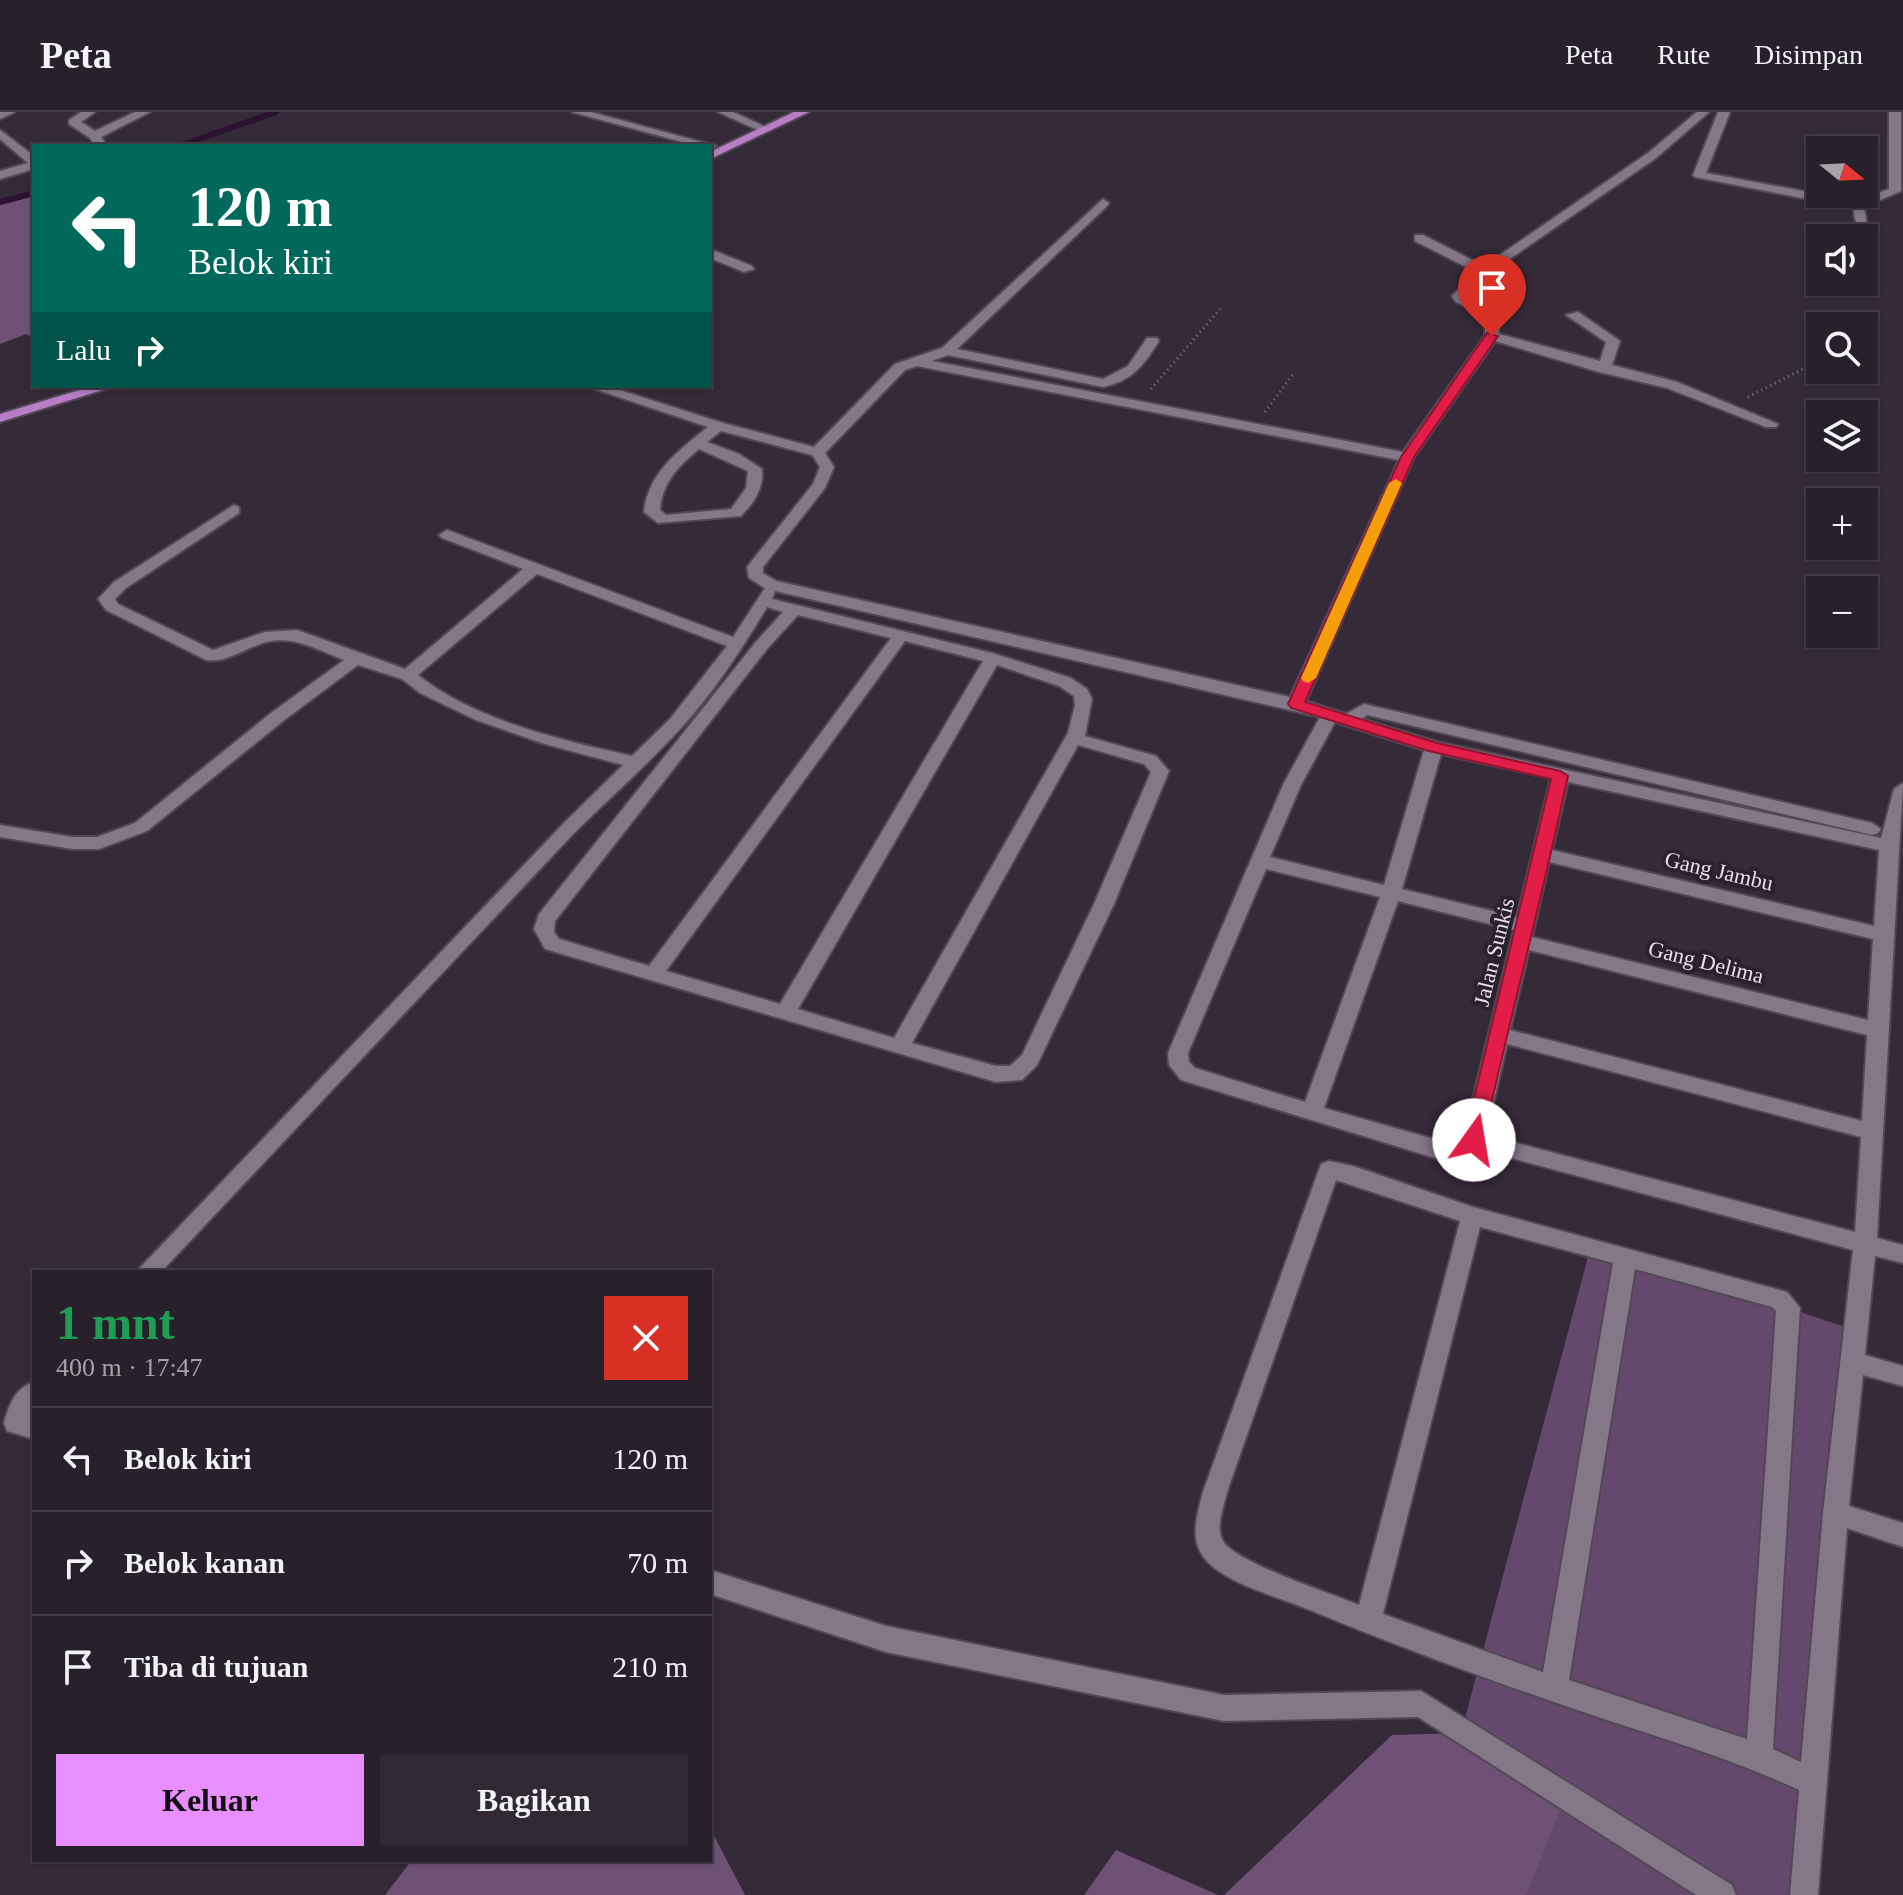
<!DOCTYPE html>
<html lang="id">
<meta charset="utf-8">
<style>
body{margin:0;font-family:"Times New Roman",serif;background:#302832;color:#f1f3f6;height:100vh;display:flex;flex-direction:column;font-size:30px;white-space:nowrap}
*{box-sizing:border-box;margin:0}
p{font-size:26px;color:#a5a3a8}
.icon{flex:none;width:44px;height:44px;fill:none;stroke:currentColor;stroke-width:2;stroke-linecap:round;stroke-linejoin:round}
.map{position:relative;flex:1;overflow:hidden}
.drawer{position:absolute;left:32px;top:1158px;width:680px;height:592px;display:flex;flex-direction:column;background:#28202a;border-radius:0px;box-shadow:0 2px 6px #0004,0 0 0 2px #443e47}
.drawer>*{flex:none}
.banner{position:absolute;left:32px;top:32px;width:680px;height:244px;border-radius:0px;box-shadow:0 2px 6px #0004,0 0 0 2px #443e47;background:#00695c;color:#fff;overflow:hidden}
.needle{width:52px;rotate:108deg}
.buttons{position:absolute;left:1806px;top:24px;display:grid;gap:16px}
.buttons a{display:grid;place-items:center;width:72px;height:72px;border-radius:0px;background:#28202a;box-shadow:0 2px 6px #0004,0 0 0 2px #443e47;font-size:40px}
.pin{position:absolute;display:grid;place-items:center;width:68px;height:68px;color:#fff;margin:-82px -34px;border-radius:50% 50% 50% 0;rotate:-45deg;box-shadow:0 0 8px #0007}
.pin .icon{rotate:45deg}
.me{position:absolute;width:88px;margin:-44px;rotate:13deg;stroke-linejoin:round;filter:drop-shadow(0 0 6px #0008)}
.turn{display:flex;align-items:center;gap:28px;height:168px;padding:0 24px;font-size:36px}
.turn .icon{width:104px;height:104px;stroke-width:2.5}
.turn b{display:block;font-size:56px;line-height:68px}
.then{display:flex;align-items:center;height:76px;padding:0 24px;background:#0003;gap:16px;font-size:30px}
.round{display:grid;place-items:center;flex:none;width:84px;height:84px;border-radius:0px;background:#302832}
.headline{display:flex;align-items:center;justify-content:space-between;height:136px;padding:0 24px}
h1{font-size:48px;font-weight:800;line-height:60px;color:#1e9e55}
.primary-button{display:flex;gap:16px;margin-top:auto;padding:16px 24px}
.primary-button a{flex:1;height:92px;border-radius:0px;background:#e98efe;color:#111;font-size:32px;font-weight:800;line-height:92px;text-align:center}
.primary-button a+a{background:#302832;color:#f1f3f6}
ul{padding:0;list-style:none}
li{display:flex;align-items:center;gap:24px;height:104px;padding:0 24px;border-top:2px solid #443e47}
li div{flex:1}
li b{display:block;font-size:30px}
li em{font-style:normal}
header{display:flex;align-items:center;gap:48px;box-sizing:border-box;height:112px;padding:0 40px;background:#28202a;border-bottom:2px solid #443e47}
header strong{font-size:38px}
nav{display:flex;gap:44px;margin-inline-start:auto;font-size:28px}
.map>svg:first-child{display:block}
.green{fill:#65496c}
.forest{fill:#6e5175}
.lines{fill:none;stroke-linecap:round;stroke-linejoin:round}
.stream{stroke:#2b1231;stroke-width:6}
.street-casing{stroke:#524854;stroke-width:4}
.primary-casing{stroke:#524854;stroke-width:4}
.path{stroke:#7f7681;stroke-width:3;stroke-dasharray:1 4;stroke-linecap:butt}
.street{fill:#847787;fill-rule:evenodd}
.primary{fill:#b87dc6;fill-rule:evenodd}
.route{fill:#e11d48;stroke:#92132f;stroke-width:2}
.slow{fill:#f59e0b}
.labels{text-anchor:middle;dominant-baseline:central;stroke-width:8;stroke-linejoin:round;paint-order:stroke}
.street-label{font-size:22px;fill:#e8e0e9;stroke:#2b212e}
</style>
<header>
<strong>Peta</strong>
<nav><a>Peta</a><a>Rute</a><a>Disimpan</a></nav>
</header>
<div class="map">
<svg width="1903" height="1783" viewBox="0 0 1903 1783">
<rect width="100%" height="100%" fill="#352a38"/>
<!-- green -->
<polygon class="green" points="1592,1130 1848,1216 1795,1783 1527,1783 1561,1693 1461,1621"/>
<!-- forest -->
<g class="forest">
<polygon points="34,81 34,226 26,222 0,232 0,92"/>
<polygon points="1461,1621 1562,1693 1527,1783 1224,1783 1392,1623"/>
<polygon points="710,1716 745,1783 385,1783 412,1748 710,1748"/>
<polygon points="1116,1738 1218,1783 1084,1783"/>
</g>
<g class="lines">
<!-- stream -->
<g class="stream">
<polyline points="179,34 276,0"/>
<polyline points="0,90 34,81"/>
</g>
<defs>
<g id="street">
<polygon points="0,0 15,0 0,7"/>
<polygon points="81,0 95,0 81,10 95,19 135,0 150,0 101,25 107,34 95,34 90,26 69,12 69,8"/>
<polygon points="572,0 591,0 716,34 710,37 710,34 697,34"/>
<polygon points="718,0 733,0 772,18 762,20"/>
<path d="M 1697,0 L 1709,0 L 1656,46 L 1498,155 L 1465,184 L 1496,199 L 1499,222 L 1600,249 L 1606,230 L 1566,203 L 1578,200 L 1620,229 L 1612,253 L 1677,270 L 1778,312 L 1776,315 L 1766,315 L 1667,276 L 1599,260 L 1495,229 L 1414,345 L 1306,589 L 1346,602 L 1364,592 L 1872,711 L 1881,717 L 1878,721 L 1872,723 L 1367,603 L 1362,607 L 1437,630 L 1881,726 L 1894,677 L 1903,671 L 1877,1126 L 1903,1133 L 1903,1151 L 1875,1144 L 1865,1243 L 1903,1254 L 1903,1274 L 1863,1263 L 1849,1394 L 1903,1411 L 1903,1435 L 1847,1416 L 1818,1783 L 1790,1783 L 1799,1678 C 1719,1641 1636,1619 1554,1590 C 1472,1562 1390,1531 1310,1498 C 1282,1486 1227,1472 1207,1449 C 1188,1429 1197,1403 1203,1380 L 1321,1052 L 1329,1049 L 1353,1054 L 1473,1095 L 1787,1180 L 1800,1196 L 1773,1637 L 1801,1650 L 1823,1401 L 1853,1138 L 1478,1037 L 1468,1047 L 1448,1050 L 1181,968 L 1169,953 L 1168,941 L 1283,673 L 1320,605 L 775,479 L 772,487 L 992,541 L 1071,566 L 1087,577 L 1092,587 L 1085,624 L 1156,644 L 1169,659 L 1114,792 L 1037,953 L 1022,968 L 996,970 L 545,837 L 534,817 L 539,802 L 755,531 L 783,500 L 767,495 C 742,537 714,580 681,616 C 648,652 612,684 576,719 L 161,1160 L 136,1160 L 564,711 L 623,653 L 545,632 L 476,608 L 420,581 L 402,567 L 358,553 L 283,609 L 147,719 L 99,737 L 72,737 L 0,725 L 0,713 L 72,725 L 97,725 L 135,711 L 271,601 L 344,548 C 318,538 294,523 266,530 C 248,535 225,552 206,548 L 106,498 L 98,487 L 114,470 L 234,393 L 239,395 L 239,401 L 126,476 L 115,487 L 118,492 L 213,538 L 265,520 L 297,518 L 405,557 L 523,457 L 442,426 L 439,423 L 447,418 L 733,525 L 765,476 L 749,466 L 747,455 L 813,372 L 820,355 L 812,343 L 721,319 L 707,330 L 739,342 L 762,357 C 764,377 754,390 741,404 L 658,411 L 644,400 C 648,361 679,338 708,315 L 586,274 L 607,274 L 723,311 L 814,335 L 895,252 L 942,236 L 1103,87 L 1109,91 L 1107,94 L 957,237 L 1103,267 L 1128,254 L 1147,226 L 1157,226 L 1159,229 C 1144,253 1132,269 1103,275 L 948,243 L 932,249 L 1403,340 L 1485,224 L 1485,204 L 1456,190 L 1452,184 L 1476,160 L 1415,129 L 1415,123 L 1423,123 L 1484,154 L 1648,41 ZM 917,254 L 1399,348 L 1290,585 L 776,469 L 763,461 L 763,455 L 825,376 L 834,355 L 825,341 L 905,258 ZM 699,337 L 748,359 L 746,376 L 731,397 L 666,403 L 660,398 C 662,371 678,354 699,337 ZM 537,462 L 727,534 L 670,607 L 632,644 C 561,628 476,609 418,563 ZM 798,503 L 891,526 L 649,854 L 559,827 L 554,820 L 555,809 L 767,537 ZM 905,529 L 983,549 L 780,892 L 666,859 ZM 997,553 L 1059,574 L 1074,584 L 1075,593 L 1068,621 L 894,926 L 798,897 ZM 1335,610 L 1424,638 L 1384,773 L 1270,745 L 1301,673 ZM 1078,633 L 1144,652 L 1151,660 L 1094,792 L 1022,943 L 1010,954 L 996,954 L 912,931 ZM 1441,642 L 1551,666 L 1517,805 L 1402,777 ZM 1568,670 L 1879,738 L 1874,814 L 1552,738 ZM 1549,750 L 1873,827 L 1868,908 L 1532,825 ZM 1266,757 L 1380,785 L 1305,990 L 1195,956 L 1189,950 L 1188,941 ZM 1398,789 L 1514,818 L 1464,1024 L 1455,1033 L 1324,996 ZM 1529,838 L 1867,923 L 1862,1009 L 1510,918 ZM 1507,932 L 1861,1025 L 1855,1120 L 1486,1023 ZM 1336,1068 L 1460,1109 L 1359,1493 C 1333,1482 1234,1450 1223,1429 C 1215,1416 1224,1394 1227,1380 ZM 1480,1115 L 1613,1151 L 1543,1560 L 1383,1502 ZM 1635,1157 L 1772,1195 L 1776,1199 L 1747,1627 L 1569,1568 Z"/>
<polygon points="1718,0 1730,0 1706,61 1857,89 1889,77 1889,0 1901,0 1901,79 1864,95 1870,133 1864,133 1864,126 1859,126 1853,96 1695,65 1693,63"/>
<polygon points="0,18 34,44 34,57 0,67 0,59 28,51 0,27"/>
<polygon points="710,137 752,154 754,157 744,160 710,146"/>
<path d="M 34,1270 L 34,1297 L 30,1304 L 34,1305 L 34,1327 L 7,1319 L 4,1311 C 9,1293 15,1276 34,1270 Z"/>
<polygon points="710,1458 886,1514 1224,1583 1421,1579 1732,1773 1736,1783 1696,1783 1418,1605 1224,1609 886,1540 710,1482"/>
</g>
<g id="primary">
<polygon points="794,0 809,0 710,47 710,40"/>
<polygon points="93,274 115,274 0,310 0,302"/>
</g>
</defs>
<!-- street casing -->
<use href="#street" class="street-casing"/>
<!-- primary casing -->
<use href="#primary" class="primary-casing"/>
<!-- path -->
<g class="path">
<polyline points="1151,277 1220,197"/>
<polyline points="1748,285 1811,253"/>
<polyline points="1265,300 1294,261"/>
</g>
<!-- street -->
<use href="#street" class="street"/>
<!-- primary -->
<use href="#primary" class="primary"/>
</g>
<!-- route -->
<path class="route" d="M 1487,221 L 1498,224 L 1414,345 L 1305,590 L 1437,631 L 1560,659 L 1568,664 C 1542,786 1510,906 1483,1028 L 1480,1034 L 1467,1034 L 1464,1028 L 1551,667 L 1429,639 L 1291,596 L 1288,592 L 1401,345 Z"/>
<!-- slow -->
<polygon class="slow" points="1396,367 1402,371 1316,566 1308,571 1303,569 1301,566 1389,371"/>
<g class="labels">
<!-- street labels -->
<g class="street-label">
<text transform="translate(1719 759) rotate(13)">Gang Jambu</text>
<text transform="translate(1494 840) rotate(-76)">Jalan Sunkis</text>
<text transform="translate(1706 850) rotate(14)">Gang Delima</text>
</g>
</g>
</svg>
<div class="buttons">
<a><svg class="needle" viewBox="-14 -14 28 28"><path d="M0-13l5 13h-10z" fill="#e53935"/><path d="M0 13l5-13h-10z" fill="#a5a3a8"/></svg></a>
<a><svg class="icon" aria-label="sound" viewBox="0 0 24 24"><path d="M4 9h4l5-4v14l-5-4H4zM17 9q2 3 0 6"/></svg></a>
<a><svg class="icon" aria-label="search" viewBox="0 0 24 24"><circle cx="10" cy="10" r="6"/><path d="M15 15l6 6"/></svg></a>
<a><svg class="icon" aria-label="layers" viewBox="0 0 24 24"><path d="M12 4l9 5-9 5-9-5zM3 14l9 5 9-5"/></svg></a>
<a>+</a>
<a>−</a>
</div>
<div class="pin" style="left:1492px;top:224px;background:#d93025"><svg class="icon" aria-label="arrive" viewBox="0 0 24 24"><path d="M6 21V4h12l-3 4 3 4H6"/></svg></div>
<svg class="me" style="left:1474px;top:1028px" viewBox="-20 -20 40 40"><circle r="19" fill="#fff"/><path d="M0-13L10 11 0 6-10 11z" fill="#e11d48"/></svg>
<div class="banner">
<div class="turn"><svg class="icon" aria-label="left" viewBox="0 0 24 24"><path d="M17 20v-9H6M10 6l-5 5 5 5"/></svg><div><b>120 m</b>Belok kiri</div></div>
<div class="then">Lalu<svg class="icon" aria-label="right" viewBox="0 0 24 24"><path d="M7 20v-9h11M14 6l5 5-5 5"/></svg></div>
</div>
<section class="drawer">
<div class="headline"><div><h1>1 mnt</h1><p>400 m · 17:47</p></div><a class="round" style="background:#d93025;color:#fff"><svg class="icon" aria-label="close" viewBox="0 0 24 24"><path d="M6 6l12 12M18 6L6 18"/></svg></a></div>
<ul>
<li><svg class="icon" aria-label="left" viewBox="0 0 24 24"><path d="M17 20v-9H6M10 6l-5 5 5 5"/></svg><div><b>Belok kiri</b></div><em>120 m</em></li>
<li><svg class="icon" aria-label="right" viewBox="0 0 24 24"><path d="M7 20v-9h11M14 6l5 5-5 5"/></svg><div><b>Belok kanan</b></div><em>70 m</em></li>
<li><svg class="icon" aria-label="arrive" viewBox="0 0 24 24"><path d="M6 21V4h12l-3 4 3 4H6"/></svg><div><b>Tiba di tujuan</b></div><em>210 m</em></li>
</ul>
<div class="primary-button"><a>Keluar</a><a>Bagikan</a></div>
</section>
</div>
